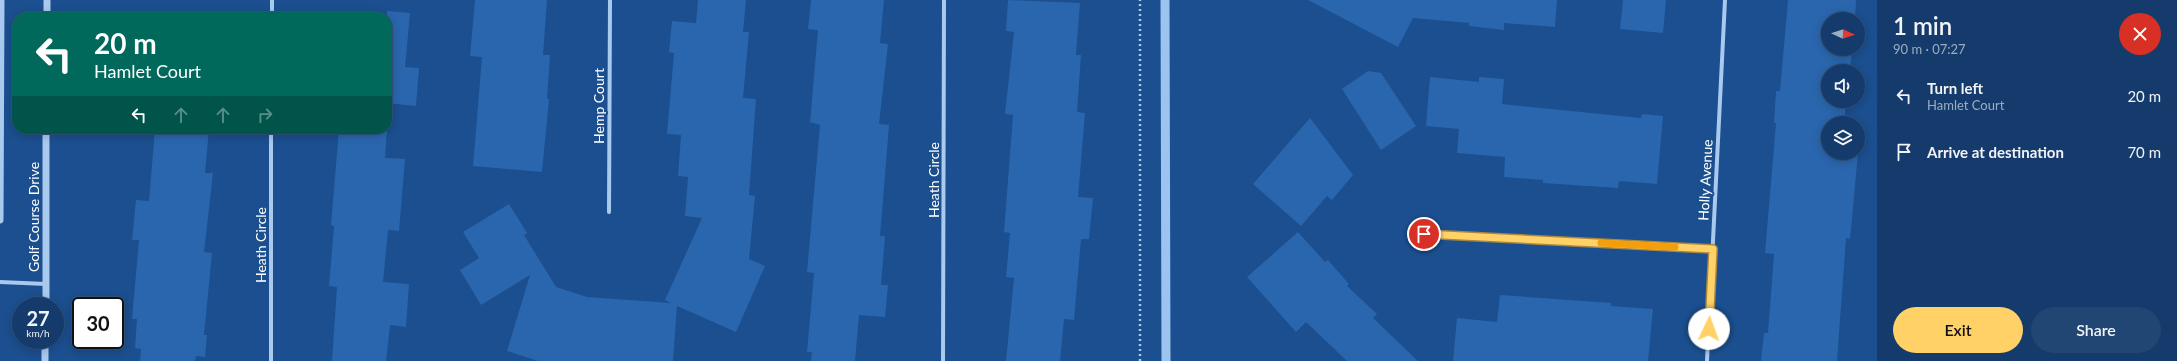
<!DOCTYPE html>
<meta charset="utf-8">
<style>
body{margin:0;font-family:Lato,sans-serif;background:#214673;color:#f1f3f6;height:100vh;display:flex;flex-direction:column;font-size:15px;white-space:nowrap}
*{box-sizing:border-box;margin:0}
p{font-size:13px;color:#9dadc1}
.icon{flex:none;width:22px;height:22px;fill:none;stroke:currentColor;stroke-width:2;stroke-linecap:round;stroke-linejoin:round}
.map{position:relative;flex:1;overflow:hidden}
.sheet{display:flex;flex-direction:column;background:#143b6b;width:300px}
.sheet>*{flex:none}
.guide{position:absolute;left:12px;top:12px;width:380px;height:122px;border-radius:16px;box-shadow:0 2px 10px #0003,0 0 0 1px #33557e;background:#00695c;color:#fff;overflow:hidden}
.needle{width:26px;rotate:93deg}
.tools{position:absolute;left:1821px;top:12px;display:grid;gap:8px}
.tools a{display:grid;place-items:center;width:44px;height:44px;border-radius:50%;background:#143b6b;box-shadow:0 2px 10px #0003,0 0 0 1px #33557e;font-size:20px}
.speed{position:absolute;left:12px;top:297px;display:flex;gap:8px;font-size:20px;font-weight:700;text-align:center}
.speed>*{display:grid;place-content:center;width:52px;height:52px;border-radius:50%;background:#143b6b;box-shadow:0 2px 10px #0003,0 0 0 1px #33557e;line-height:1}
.speed small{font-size:10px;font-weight:400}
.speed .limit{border:2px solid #111;border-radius:6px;background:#fff;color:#111}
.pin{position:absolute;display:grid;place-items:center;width:34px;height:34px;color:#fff;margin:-17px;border:2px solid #fff;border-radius:50%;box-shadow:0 1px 4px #0007}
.me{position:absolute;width:44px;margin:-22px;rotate:3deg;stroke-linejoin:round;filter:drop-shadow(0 0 3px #0008)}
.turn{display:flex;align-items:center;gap:14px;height:84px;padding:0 16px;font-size:18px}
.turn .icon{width:52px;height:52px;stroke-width:2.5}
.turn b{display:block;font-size:28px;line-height:34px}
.lanes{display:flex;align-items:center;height:38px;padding:0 16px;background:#0003;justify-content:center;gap:20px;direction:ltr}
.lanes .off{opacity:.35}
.round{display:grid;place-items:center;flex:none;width:42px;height:42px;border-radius:21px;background:#214673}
.overview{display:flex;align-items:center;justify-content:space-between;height:68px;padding:0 16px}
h1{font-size:24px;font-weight:600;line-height:30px}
.cta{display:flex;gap:8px;margin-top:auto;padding:8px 16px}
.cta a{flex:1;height:46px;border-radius:24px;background:#ffd166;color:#111;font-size:16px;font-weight:600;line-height:46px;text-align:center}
.cta a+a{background:#214673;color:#f1f3f6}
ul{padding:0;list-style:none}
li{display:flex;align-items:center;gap:12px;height:56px;padding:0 16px}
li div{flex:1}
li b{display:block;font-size:15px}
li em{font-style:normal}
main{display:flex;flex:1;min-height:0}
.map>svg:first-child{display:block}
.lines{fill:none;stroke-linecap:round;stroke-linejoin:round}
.stream{stroke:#9cc4f0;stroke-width:9}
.building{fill:#2a66ad}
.path{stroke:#a9c9ee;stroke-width:2.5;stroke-dasharray:2 3;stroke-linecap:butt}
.minor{stroke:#a9c9ee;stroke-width:4}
.tertiary{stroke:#a9c9ee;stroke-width:7}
.route-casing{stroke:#a68842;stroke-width:10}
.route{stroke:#ffd166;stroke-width:7}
.slow{stroke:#f59e0b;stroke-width:7}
.labels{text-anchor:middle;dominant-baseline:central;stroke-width:4;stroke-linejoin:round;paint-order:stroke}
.street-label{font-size:14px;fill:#fff;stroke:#1b4f8f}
</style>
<main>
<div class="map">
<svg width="1877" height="361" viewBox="0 0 1877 361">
<rect width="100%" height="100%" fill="#1b4f8f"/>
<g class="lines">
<!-- stream -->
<polyline class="stream" points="1165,0 1166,361"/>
</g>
<!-- building -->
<g class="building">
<polygon points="475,0 547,0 543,55 550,55 547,99 549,99 542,172 473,166 482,57 470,56"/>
<polygon points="698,0 746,0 743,32 749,32 743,98 756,99 749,195 755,196 749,259 765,266 736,332 677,306 673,361 538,361 507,351 530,275 481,305 460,270 479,258 463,232 509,204 527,233 524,235 556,287 587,297 671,303 665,300 702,218 685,216 688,177 678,176 681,135 667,134 674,53 669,52 672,21 696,23"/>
<polygon points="811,0 884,0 880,43 888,44 879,124 889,125 880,236 885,236 881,285 888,285 885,317 859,315 855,361 811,361 812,352 807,352 814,273 807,272 820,125 810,122 818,30 808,29"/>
<polygon points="1008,0 1080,3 1076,55 1081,55 1077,112 1085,113 1078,197 1093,198 1089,239 1081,239 1074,320 1064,319 1060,361 1006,361 1014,278 1006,277 1010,233 1004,232 1013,115 1005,114 1014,32 1006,31"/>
<polygon points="1308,0 1557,0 1555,27 1504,23 1504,30 1469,26 1469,23 1413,18 1398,47"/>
<polygon points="1623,0 1666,0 1663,33 1620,29"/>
<polygon points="1788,0 1856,0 1855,19 1828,19 1828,49 1852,49 1850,71 1828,71 1828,101 1846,101 1844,123 1828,123 1828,153 1858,153 1850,239 1846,238 1837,361 1761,361 1764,333 1768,333 1774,254 1765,253 1776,123 1774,123 1776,91 1780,91"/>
<polygon points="387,11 410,13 405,67 419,68 416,106 387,103"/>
<polygon points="1368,71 1381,73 1416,126 1381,150 1342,89"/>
<polygon points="1430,77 1479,82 1479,77 1504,79 1502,104 1641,118 1642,114 1663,116 1657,184 1619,181 1618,188 1543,183 1543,180 1504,177 1505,157 1457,153 1459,129 1426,126"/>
<polygon points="1310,118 1353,175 1332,200 1327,196 1301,226 1253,184"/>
<polygon points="155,129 209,129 205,173 213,173 204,252 212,253 204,335 207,335 205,357 196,356 195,361 140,361 141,349 135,348 137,319 132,319 139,240 132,240 136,200 149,201"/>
<polygon points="339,129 387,129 385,158 405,159 399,231 388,230 383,282 409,284 406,327 390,325 386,361 332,361 337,287 329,286 334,226 331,225"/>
<polygon points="1298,232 1325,262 1328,260 1349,284 1347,286 1377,314 1373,318 1418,361 1347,361 1306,322 1296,332 1247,277"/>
<polygon points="1500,295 1611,303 1611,306 1653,309 1648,361 1453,361 1457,318 1497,322"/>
</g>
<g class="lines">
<!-- path -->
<polyline class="path" points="1140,361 1140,0"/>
<!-- minor -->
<g class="minor">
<polyline points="272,17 272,0"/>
<polyline points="609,212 610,0"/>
<polyline points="1424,234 1713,249"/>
<polyline points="0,282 46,284"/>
<polyline points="271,361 271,129"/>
<polyline points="943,361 944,0"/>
<polyline points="1707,361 1725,0"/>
</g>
<!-- tertiary -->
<g class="tertiary">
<polyline points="47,17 47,0"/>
<polyline points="0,220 1,0"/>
<polyline points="46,306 46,129"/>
<polyline points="45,361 45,340"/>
</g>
</g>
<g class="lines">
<defs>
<polyline id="route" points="1424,234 1713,249 1709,329"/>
</defs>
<!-- route casing -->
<use href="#route" class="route-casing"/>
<!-- route -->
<use href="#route" class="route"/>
<!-- slow -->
<polyline class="slow" points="1601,243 1675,247"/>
</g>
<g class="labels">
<!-- street labels -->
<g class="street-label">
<text transform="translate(598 106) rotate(-90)">Hemp Court</text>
<text transform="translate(933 180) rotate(-90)">Heath Circle</text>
<text transform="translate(1705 180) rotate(-87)">Holly Avenue</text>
<text transform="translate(33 217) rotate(-90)">Golf Course Drive</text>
<text transform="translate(260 245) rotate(-90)">Heath Circle</text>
</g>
</g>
</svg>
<div class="tools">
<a><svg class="needle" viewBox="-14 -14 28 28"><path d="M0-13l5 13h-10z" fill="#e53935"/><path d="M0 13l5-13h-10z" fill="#9dadc1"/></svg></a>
<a><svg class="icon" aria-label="sound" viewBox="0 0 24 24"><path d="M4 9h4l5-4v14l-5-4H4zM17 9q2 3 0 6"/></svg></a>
<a><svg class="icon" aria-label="layers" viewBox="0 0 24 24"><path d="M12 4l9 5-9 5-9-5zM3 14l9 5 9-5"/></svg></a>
</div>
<div class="speed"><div>27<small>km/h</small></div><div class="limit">30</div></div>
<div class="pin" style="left:1424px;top:234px;background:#d93025"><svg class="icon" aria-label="arrive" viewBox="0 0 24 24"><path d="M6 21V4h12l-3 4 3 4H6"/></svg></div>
<svg class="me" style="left:1709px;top:329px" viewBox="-20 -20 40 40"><circle r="19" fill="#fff"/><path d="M0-13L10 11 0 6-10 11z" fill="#ffd166"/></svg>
<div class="guide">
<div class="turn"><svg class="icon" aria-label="left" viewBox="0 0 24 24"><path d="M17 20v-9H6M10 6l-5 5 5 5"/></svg><div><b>20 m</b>Hamlet Court</div></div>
<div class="lanes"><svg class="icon" aria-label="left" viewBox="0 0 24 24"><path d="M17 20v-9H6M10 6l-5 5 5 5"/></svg><svg class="icon off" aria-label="ahead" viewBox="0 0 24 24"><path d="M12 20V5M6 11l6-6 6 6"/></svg><svg class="icon off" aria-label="ahead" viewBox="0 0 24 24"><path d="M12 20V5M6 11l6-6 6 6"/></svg><svg class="icon off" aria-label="right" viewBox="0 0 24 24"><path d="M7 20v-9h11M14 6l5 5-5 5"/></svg></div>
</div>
</div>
<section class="sheet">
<div class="overview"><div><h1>1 min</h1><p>90 m · 07:27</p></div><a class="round" style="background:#d93025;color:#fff"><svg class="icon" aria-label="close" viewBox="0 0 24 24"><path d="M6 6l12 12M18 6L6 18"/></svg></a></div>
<ul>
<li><svg class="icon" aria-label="left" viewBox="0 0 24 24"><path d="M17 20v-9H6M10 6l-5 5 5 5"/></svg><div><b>Turn left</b><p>Hamlet Court</p></div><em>20 m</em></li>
<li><svg class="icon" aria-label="arrive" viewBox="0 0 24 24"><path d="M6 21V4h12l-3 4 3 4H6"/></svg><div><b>Arrive at destination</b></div><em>70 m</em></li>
</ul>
<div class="cta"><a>Exit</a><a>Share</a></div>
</section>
</main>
